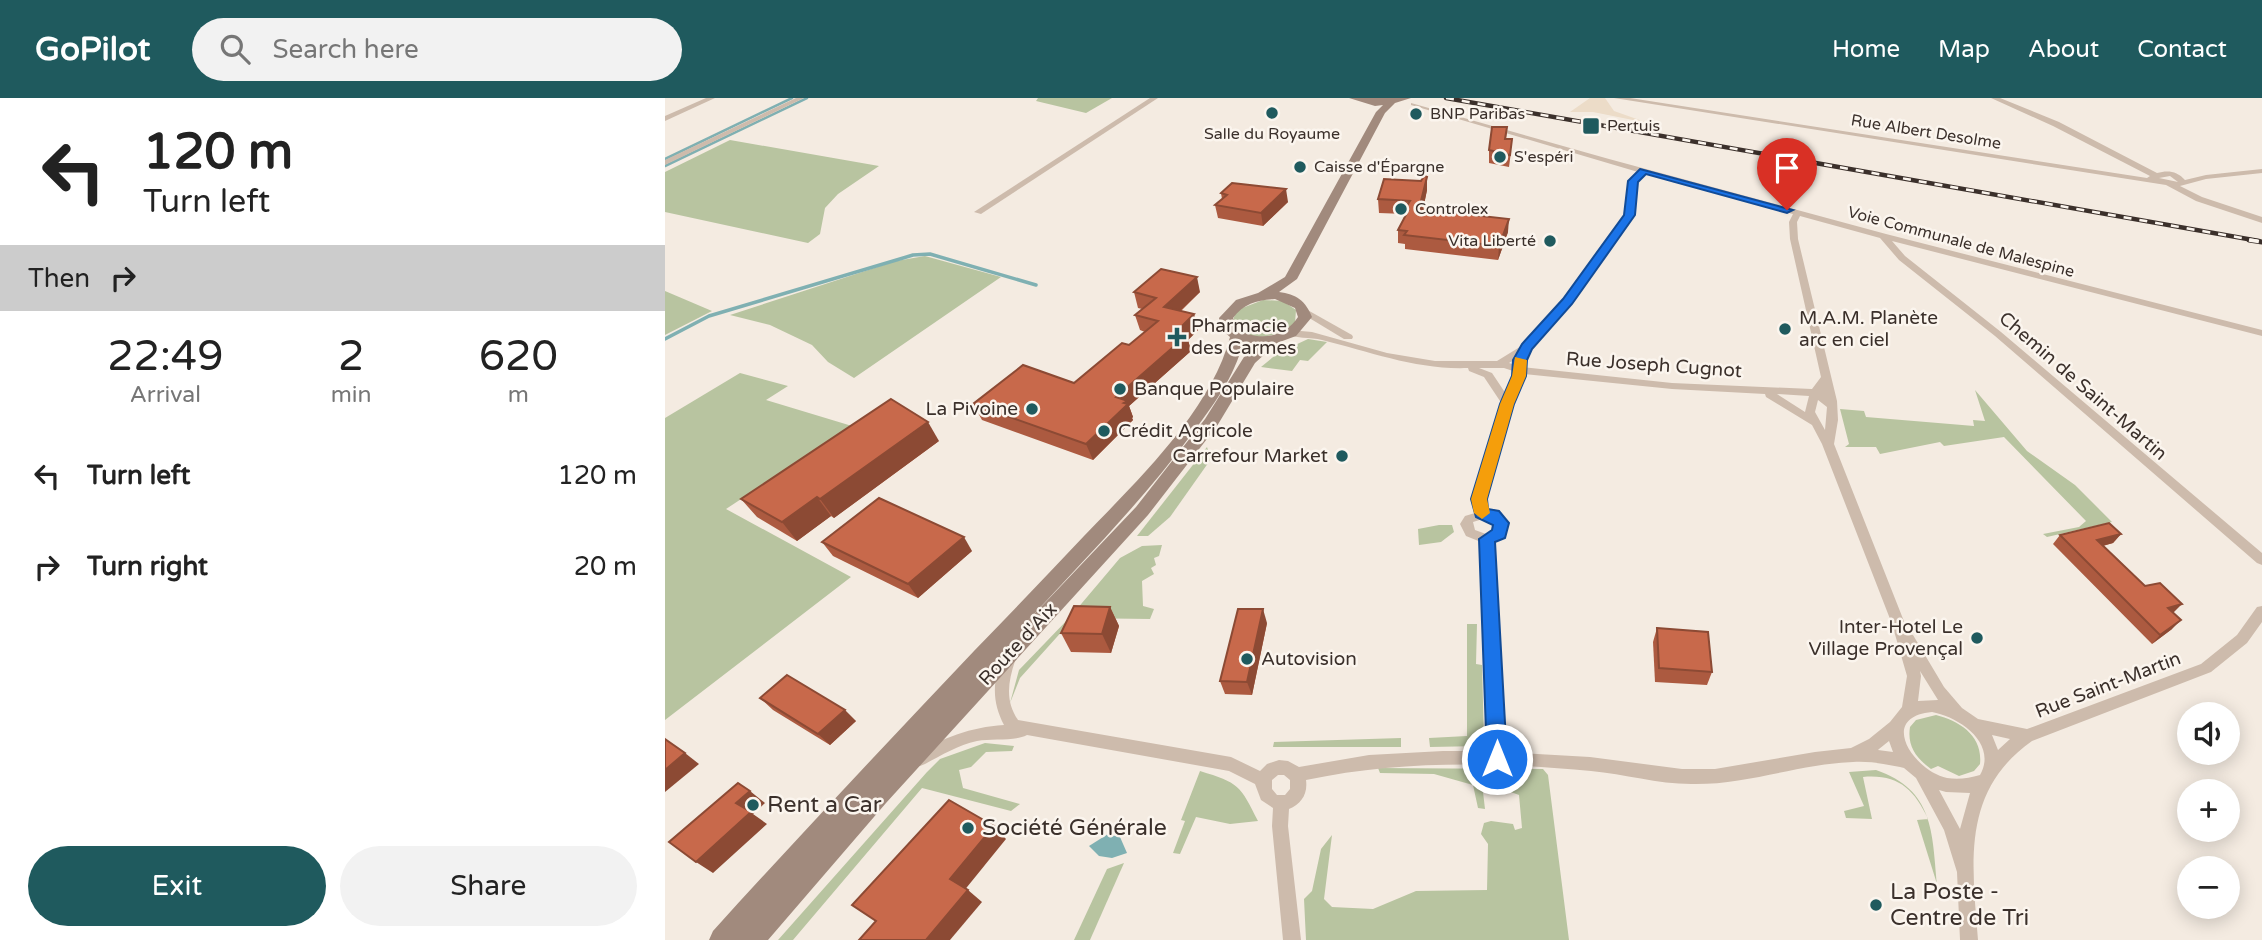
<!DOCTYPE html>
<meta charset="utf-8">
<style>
body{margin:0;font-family:"Varela Round",sans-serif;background:#f2f2f2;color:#222;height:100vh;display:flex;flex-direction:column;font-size:26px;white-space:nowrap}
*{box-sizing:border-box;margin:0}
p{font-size:23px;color:#767676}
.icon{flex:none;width:38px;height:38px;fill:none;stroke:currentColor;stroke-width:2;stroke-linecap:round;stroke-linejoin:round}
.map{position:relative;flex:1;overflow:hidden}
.panel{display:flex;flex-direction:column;background:#fff;width:665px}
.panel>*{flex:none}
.banner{background:#fff;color:#222;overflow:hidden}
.tools{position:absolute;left:1512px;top:604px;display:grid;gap:14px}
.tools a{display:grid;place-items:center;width:63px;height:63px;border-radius:50%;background:#fff;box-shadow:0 4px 18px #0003;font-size:35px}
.pin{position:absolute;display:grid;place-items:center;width:60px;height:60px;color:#fff;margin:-72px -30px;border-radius:50% 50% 50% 0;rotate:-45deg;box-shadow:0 0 7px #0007}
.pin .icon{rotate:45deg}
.me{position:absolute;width:77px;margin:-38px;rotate:0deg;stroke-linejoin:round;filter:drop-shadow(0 0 5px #0008)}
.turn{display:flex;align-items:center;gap:24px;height:147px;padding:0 28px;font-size:32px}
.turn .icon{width:91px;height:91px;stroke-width:2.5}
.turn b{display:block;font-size:49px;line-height:60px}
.then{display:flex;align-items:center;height:66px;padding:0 28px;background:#0003;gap:14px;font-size:26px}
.eta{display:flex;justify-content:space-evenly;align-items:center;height:119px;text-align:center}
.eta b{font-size:42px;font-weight:600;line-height:49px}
.cta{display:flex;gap:14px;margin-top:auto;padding:14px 28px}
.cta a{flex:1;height:80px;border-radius:42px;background:#1f5a5e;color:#fff;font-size:28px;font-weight:600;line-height:80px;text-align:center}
.cta a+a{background:#f2f2f2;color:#222}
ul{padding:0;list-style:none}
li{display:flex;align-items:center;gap:21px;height:91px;padding:0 28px}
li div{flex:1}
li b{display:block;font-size:26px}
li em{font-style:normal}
header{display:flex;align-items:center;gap:42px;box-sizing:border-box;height:98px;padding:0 35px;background:#1f5a5e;color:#fff}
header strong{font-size:33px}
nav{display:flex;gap:38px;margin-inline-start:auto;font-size:24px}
.search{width:490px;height:63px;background:#f2f2f2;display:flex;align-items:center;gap:18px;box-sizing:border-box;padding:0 24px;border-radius:38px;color:#767676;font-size:26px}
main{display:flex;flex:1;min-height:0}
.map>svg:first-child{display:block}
.green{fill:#b8c4a0}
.plaza{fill:#ecdcc8}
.water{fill:#7fb0b2}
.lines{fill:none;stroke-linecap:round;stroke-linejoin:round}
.stream-far1{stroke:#7fb0b2;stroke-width:2.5}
.stream{stroke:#7fb0b2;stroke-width:3.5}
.street{fill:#cdbbac;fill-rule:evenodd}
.secondary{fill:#a18a7d;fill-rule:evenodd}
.rail-far1-casing{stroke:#3b302b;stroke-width:4.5}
.rail-casing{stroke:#3b302b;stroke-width:5}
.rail-far1{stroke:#fbf5ee;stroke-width:2.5;stroke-dasharray:8;stroke-linecap:butt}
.rail{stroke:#fbf5ee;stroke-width:3.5;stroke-dasharray:10;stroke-linecap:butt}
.wall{fill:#ac5a40}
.shaded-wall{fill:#8c4a34}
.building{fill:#c8694b;stroke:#8c4a34;stroke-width:2}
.route{fill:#1a73e8;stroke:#114b97;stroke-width:2}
.slow{fill:#f59e0b}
.poi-dot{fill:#1f5a5e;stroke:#fbf5ee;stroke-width:2.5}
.labels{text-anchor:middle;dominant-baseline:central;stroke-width:5;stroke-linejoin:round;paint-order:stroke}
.far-poi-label{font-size:16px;fill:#3b302b;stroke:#fbf5ee;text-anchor:start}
.far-street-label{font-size:16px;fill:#3b302b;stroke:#fbf5ee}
.poi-label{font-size:19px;fill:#3b302b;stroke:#fbf5ee;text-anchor:start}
.street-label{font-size:19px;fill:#3b302b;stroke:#fbf5ee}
.near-poi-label{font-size:23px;fill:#3b302b;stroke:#fbf5ee;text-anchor:start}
</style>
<header>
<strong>GoPilot</strong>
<div class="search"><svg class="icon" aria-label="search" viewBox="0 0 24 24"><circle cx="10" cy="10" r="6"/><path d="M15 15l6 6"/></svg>Search here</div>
<nav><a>Home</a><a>Map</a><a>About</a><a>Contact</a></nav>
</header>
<main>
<section class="panel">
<div class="banner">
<div class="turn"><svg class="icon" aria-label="left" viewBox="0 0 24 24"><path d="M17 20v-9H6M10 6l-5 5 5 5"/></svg><div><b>120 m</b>Turn left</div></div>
<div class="then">Then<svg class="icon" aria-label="right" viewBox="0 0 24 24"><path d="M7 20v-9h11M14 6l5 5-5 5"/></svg></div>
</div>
<div class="eta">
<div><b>22:49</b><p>Arrival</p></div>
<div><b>2</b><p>min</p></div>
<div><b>620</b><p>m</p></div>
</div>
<ul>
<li><svg class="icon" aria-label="left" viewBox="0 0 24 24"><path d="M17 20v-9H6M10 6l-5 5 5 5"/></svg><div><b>Turn left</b></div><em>120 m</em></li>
<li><svg class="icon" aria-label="right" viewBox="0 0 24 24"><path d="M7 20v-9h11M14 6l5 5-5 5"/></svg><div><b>Turn right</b></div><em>20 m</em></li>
</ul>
<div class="cta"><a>Exit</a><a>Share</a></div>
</section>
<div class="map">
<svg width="1597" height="842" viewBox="0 0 1597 842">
<rect width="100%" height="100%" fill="#f4ebe1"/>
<!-- green -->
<g class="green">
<polygon points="373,0 447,0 421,15 371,3"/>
<polygon points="65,42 214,68 173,96 160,110 155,136 143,145 0,114 0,74"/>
<polygon points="260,158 336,179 189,280 163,264 147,247 105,227 65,217 231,163"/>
<polygon points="0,193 47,213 0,237"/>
<path d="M 598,202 L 618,203 L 631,212 L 630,225 C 615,239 578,248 567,224 L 572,212 Z"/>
<polygon points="643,241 662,244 643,263 635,262 627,273 596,269 613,255"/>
<polygon points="75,275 123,288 101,302 187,328 61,411 186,479 0,622 0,320"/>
<polygon points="1310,292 1362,353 1410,387 1447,424 1382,439 1378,436 1414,429 1421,423 1339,339 1279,348 1275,344 1215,356 1211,349 1180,349 1184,346 1175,311 1199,313 1201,319 1309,328 1308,322 1320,323"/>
<polygon points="542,349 546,361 505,419 483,438 472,438"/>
<polygon points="774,427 787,427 789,434 776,444 754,447 753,431"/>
<polygon points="497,447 494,458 489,460 491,467 486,470 489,476 477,483 478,508 489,511 485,521 409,520 355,580 345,605 354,572 406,518 455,460 477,448"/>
<polygon points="802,526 812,526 811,566 817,567 819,642 817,648 765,649 764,640 802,638"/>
<path d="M 1271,617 C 1295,623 1318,638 1315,666 L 1309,673 L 1294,678 L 1273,668 L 1266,671 C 1251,660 1242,648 1245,629 L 1251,622 Z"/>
<polygon points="736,640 736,649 608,649 609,644"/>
<polygon points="320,645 349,648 347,653 321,654 306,669 294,672 298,690 355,706 346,713 257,690 128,842 113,842 262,674 275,661"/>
<polygon points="713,670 878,671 883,677 904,842 641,842 639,801 647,793 656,751 667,737 659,801 667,809 708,811 751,793 822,792 823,746 816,736 819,725 826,723 848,726 850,732 857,730 854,697 843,693 818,694 820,711 813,710 808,687 769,676 715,675"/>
<path d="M 1211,672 C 1269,692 1267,734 1272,786 L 1252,722 L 1263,721 C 1249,691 1233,676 1198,679 L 1207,721 L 1181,720 L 1179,713 L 1199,708 L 1184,674 Z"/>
<path d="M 535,673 C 574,685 575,687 593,723 L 565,726 L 531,719 L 515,756 L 508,755 L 520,723 L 516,722 Z"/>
<polygon points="459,765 425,842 409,842 442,771"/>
</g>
<!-- plaza -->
<polygon class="plaza" points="925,0 940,0 949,13 983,25 928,14 905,14"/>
<!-- water -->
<polygon class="water" points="443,736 455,739 462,755 447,760 434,758 424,748"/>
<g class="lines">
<!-- stream-far1 -->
<g class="stream-far1">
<polyline points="0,61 127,0"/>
<polyline points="0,68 142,0"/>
</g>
<!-- stream -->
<polyline class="stream" points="0,241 44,218 248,157 265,156 371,187"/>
<!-- street -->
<g class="street">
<polygon points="41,0 50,0 0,23 0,18"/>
<polygon points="131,0 139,0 0,67 0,62"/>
<polygon points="485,0 493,0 316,116 309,114"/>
<path d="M 949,0 L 965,0 L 1482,80 L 1485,78 L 1388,28 L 1326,0 L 1335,0 L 1394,24 L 1492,75 C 1503,72 1512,73 1520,82 L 1541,77 L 1597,71 L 1597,75 L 1541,81 L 1515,88 L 1537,99 L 1597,119 L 1597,125 L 1531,103 L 1501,87 ZM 1505,78 L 1513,84 L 1494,80 Z"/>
<path d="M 746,5 L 944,61 L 1221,136 L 1597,232 L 1597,238 L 1227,143 L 1240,158 L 1336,234 L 1597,455 L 1597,467 L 1592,465 L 1330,238 L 1234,162 L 1215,140 L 1135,118 L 1132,124 L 1133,141 L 1172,303 L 1173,322 L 1169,346 L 1244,536 L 1248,537 L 1279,589 L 1297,610 L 1313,621 L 1362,631 L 1536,566 L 1572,537 L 1592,509 L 1597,508 L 1597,524 L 1582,545 L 1546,574 L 1367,643 C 1296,693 1307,765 1313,842 L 1295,842 L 1292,774 L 1279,732 L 1251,680 L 1239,670 L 1235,669 C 1220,666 1204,663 1188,664 C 1135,666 1084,686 1031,686 C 995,687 961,676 926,673 C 831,664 735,662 641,682 C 643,696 636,706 624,711 L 623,728 L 636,842 L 618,842 L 607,728 L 608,710 L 596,702 L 590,686 L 564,673 L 362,637 C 348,644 327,640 312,643 C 293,647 277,657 260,666 L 255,668 L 250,666 L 247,661 L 250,656 C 279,640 305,629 339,627 C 327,604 327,583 338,559 L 343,557 L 348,559 L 350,563 C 343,584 340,603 353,622 L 566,659 L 595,673 L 602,666 L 614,662 L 623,663 L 634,669 L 704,657 L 778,653 L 824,653 L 816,444 L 801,438 L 795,426 L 800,418 L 810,415 L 808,401 L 837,306 L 819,279 L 804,273 L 803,270 C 752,272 706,254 657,242 C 646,239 629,241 620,235 L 625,232 L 647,234 L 722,255 L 770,263 L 832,263 L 858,247 L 900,202 L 961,117 L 964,83 L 973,74 L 746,7 ZM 980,76 L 1128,116 L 1124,124 L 1125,141 L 1156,279 L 1147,291 L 1007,285 L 857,269 L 844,265 L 866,251 L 906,206 L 969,117 L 972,84 ZM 814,270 L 839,270 L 848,273 L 849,278 L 841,296 L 827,275 ZM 859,276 L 1007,291 L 1100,296 L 1101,299 L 1147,327 L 1157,346 L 1227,526 L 1242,578 L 1237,609 L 1225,624 L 1204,641 L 1186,650 L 1150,654 L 1050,671 L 1017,671 L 925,659 L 839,654 L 828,443 L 838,438 L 842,425 L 827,412 L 821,411 L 820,401 L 847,306 ZM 1112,296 L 1144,298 L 1140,314 ZM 1153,302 L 1162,309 L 1160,332 L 1150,314 ZM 821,420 L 830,427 L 828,432 L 821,436 L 810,432 L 808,424 ZM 1255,573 L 1273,602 L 1253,603 L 1256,578 ZM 1267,614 C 1294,619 1333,645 1315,677 C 1304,680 1294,682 1282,680 C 1249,673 1212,619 1267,614 ZM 1327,637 L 1345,641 L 1333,652 ZM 1224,643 L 1228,654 L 1213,652 L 1214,651 ZM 613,677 L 619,677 L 625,682 L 625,691 L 620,697 L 612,697 L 607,691 L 607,682 ZM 1274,692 L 1281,694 L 1305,695 L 1295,731 Z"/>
<polygon points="639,210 687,237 688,239 687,241 679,241 636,215 636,211"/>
</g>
<!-- secondary -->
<path class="secondary" d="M 684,0 L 746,0 L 730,5 L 720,15 L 632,181 L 614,194 C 631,196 641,203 647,219 L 631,238 L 612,245 L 590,265 L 552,328 L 483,417 L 221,705 L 103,842 L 44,842 L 48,833 C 134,738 221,646 309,553 C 346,515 382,477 419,438 C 471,384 546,313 565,239 L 556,231 L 554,220 L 571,202 L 593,195 L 620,179 L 711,14 L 718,7 L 710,8 ZM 610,201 L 630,210 L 633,219 C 619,241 590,244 570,229 L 568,220 C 579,205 593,202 610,201 ZM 578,244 L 593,247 L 579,259 L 540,321 L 471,409 L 356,530 C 414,467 475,406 526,337 C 547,309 570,279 578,244 Z"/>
<defs>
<polyline id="rail-far1" points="781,0 1594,143"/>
<polyline id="rail" points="1584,142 1597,144"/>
</defs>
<!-- rail-far1 casing -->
<use href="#rail-far1" class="rail-far1-casing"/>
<!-- rail casing -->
<use href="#rail" class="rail-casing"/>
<!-- rail-far1 -->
<use href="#rail-far1" class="rail-far1"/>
<!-- rail -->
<use href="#rail" class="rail"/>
</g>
<!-- wall -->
<g class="wall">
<polygon points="842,29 841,41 846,54 844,69 824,65 824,52"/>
<polygon points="762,79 762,92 758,112 843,134 833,162 740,151 740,146 733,145 733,132 740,119 740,116 714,115 713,101"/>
<polygon points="556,95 623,104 598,128 553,120 550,107 557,101"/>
<polygon points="469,194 535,194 516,213 529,216 533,232 523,242 526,253 464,308 468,319 467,320 468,322 428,362 317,322 308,306 409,285 464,247 480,234 475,232 470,217 477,211 473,210"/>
<polygon points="274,343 169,420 166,418 132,443 92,419 76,401"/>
<polygon points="1456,436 1448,445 1438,448 1509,515 1507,531 1487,546 1388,446 1395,437"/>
<polygon points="157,444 307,453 253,500 168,458"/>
<polygon points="445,509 454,528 446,555 406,554 396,535"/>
<polygon points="602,525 587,597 560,596 555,583"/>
<polygon points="992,530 1047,574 1042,587 990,584 988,544"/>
<polygon points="95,600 191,623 165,647 108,612"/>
</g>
<!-- shaded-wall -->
<g class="shaded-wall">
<polygon points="762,79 762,92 755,125 754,111"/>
<polygon points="621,91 623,104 598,128 596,115"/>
<polygon points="844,121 843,134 833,162 834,148"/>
<polygon points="532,179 535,194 503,224 499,209"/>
<polygon points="529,216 533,232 523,242 526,253 464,308 468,319 467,320 468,322 428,362 421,346 451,299"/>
<polygon points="263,324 274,343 169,420 155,401"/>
<polygon points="152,399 166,418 132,443 117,424"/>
<polygon points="1456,436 1448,445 1425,451 1432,442"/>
<polygon points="299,439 307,453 253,500 243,486"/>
<polygon points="1517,506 1508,515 1503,510"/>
<polygon points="445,509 454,528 446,555 437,536"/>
<polygon points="598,511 602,525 587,597 582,584"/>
<polygon points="1516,522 1507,531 1487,546 1495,537"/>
<polygon points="180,612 191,623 165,647 153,636"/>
<polygon points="20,655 34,666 0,694 0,672"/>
<polygon points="85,693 100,705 88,716 102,726 48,775 31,764 71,705"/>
<polygon points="329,728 341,741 298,794 285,781"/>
<polygon points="303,792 317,804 285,842 261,842"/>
</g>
<!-- building -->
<g class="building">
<polygon points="827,29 842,29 840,41 847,41 845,57 824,52"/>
<polygon points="759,78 762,79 754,111 844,121 834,148 739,137 742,133 733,132 743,113 739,112 745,103 713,101 719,81 756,83"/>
<polygon points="567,85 621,91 596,115 550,107 562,97 556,95"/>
<polygon points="496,171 532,179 499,209 529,216 511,234 522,237 451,299 463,303 459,305 463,306 421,346 308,306 358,267 409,285 457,245 464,247 493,223 470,217 491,200 469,194"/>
<polygon points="226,301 263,324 155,401 152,399 117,424 76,401"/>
<polygon points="214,400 299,439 243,486 157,444"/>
<polygon points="1444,425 1456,436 1432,442 1480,488 1495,485 1517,506 1503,510 1516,522 1495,537 1395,437"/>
<polygon points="409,508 445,509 437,536 396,535"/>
<polygon points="573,511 598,511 582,584 555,583"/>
<polygon points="992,530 1043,534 1047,574 994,570"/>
<polygon points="122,577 180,612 153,636 95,600"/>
<polygon points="0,641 20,655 0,672"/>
<polygon points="73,685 85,693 71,705 86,714 31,764 4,744"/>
<polygon points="284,702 329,728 285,781 303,792 261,842 194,842 211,823 187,807"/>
</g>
<!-- route -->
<polygon class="route" points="975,71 1128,112 1122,115 981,76 973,84 970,117 907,206 867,251 862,262 861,278 849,306 822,401 823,411 834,413 844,425 840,440 830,444 842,661 839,667 832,670 825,667 822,661 814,441 827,432 828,427 811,419 806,401 835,306 847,278 848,262 857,246 898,201 959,117 963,83"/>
<!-- slow -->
<polygon class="slow" points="850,259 862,262 861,278 849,306 822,401 825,415 817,421 809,415 806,401 835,306 847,278"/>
<!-- markers -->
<g class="poi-dot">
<circle cx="607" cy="15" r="7"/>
<circle cx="751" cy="16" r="7"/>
<rect x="917" y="19" width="18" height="18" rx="3.5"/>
<circle cx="835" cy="59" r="7"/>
<circle cx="635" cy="69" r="7"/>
<circle cx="736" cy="111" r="7"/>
<circle cx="885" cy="143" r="7"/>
<circle cx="1120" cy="231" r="7"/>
<path d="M508.5 228.5h7v7h7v7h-7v7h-7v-7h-7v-7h7z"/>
<circle cx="455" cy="291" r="7"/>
<circle cx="367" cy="311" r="7"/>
<circle cx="439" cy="333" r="7"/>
<circle cx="677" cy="358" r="7"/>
<circle cx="1312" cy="540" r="7"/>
<circle cx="582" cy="561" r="7"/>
<circle cx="88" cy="707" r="7"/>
<circle cx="303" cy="730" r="7"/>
<circle cx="1211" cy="807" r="7"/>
</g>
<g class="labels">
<!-- far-poi labels -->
<g class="far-poi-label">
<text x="765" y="16">BNP Paribas</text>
<text x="942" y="28">Pertuis</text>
<text x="607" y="36" text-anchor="middle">Salle du Royaume</text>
<text x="849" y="59">S'espéri</text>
<text x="649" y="69">Caisse d'Épargne</text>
<text x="750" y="111">Controlex</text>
<text x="871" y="143" text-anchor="end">Vita Liberté</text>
</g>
<!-- far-street labels -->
<g class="far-street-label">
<text transform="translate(1261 34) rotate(9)">Rue Albert Desolme</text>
<text transform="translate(1296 144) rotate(15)">Voie Communale de Malespine</text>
</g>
<!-- poi labels -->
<g class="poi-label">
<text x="1134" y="220">M.A.M. Planète<tspan x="1134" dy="22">arc en ciel</tspan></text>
<text x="526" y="228">Pharmacie<tspan x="526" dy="22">des Carmes</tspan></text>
<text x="469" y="291">Banque Populaire</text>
<text x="353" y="311" text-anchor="end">La Pivoine</text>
<text x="453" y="333">Crédit Agricole</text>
<text x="663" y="358" text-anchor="end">Carrefour Market</text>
<text x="1298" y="529" text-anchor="end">Inter-Hotel Le<tspan x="1298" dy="22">Village Provençal</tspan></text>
<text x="596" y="561">Autovision</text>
</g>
<!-- street labels -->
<g class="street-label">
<text transform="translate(989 267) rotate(4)">Rue Joseph Cugnot</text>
<text transform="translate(1418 288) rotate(41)">Chemin de Saint-Martin</text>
<text transform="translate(353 546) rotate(-47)">Route d'Aix</text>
<text transform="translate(1443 587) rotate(-21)">Rue Saint-Martin</text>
</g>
<!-- near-poi labels -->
<g class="near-poi-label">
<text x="102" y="707">Rent a Car</text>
<text x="317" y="730">Société Générale</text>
<text x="1225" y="794">La Poste -<tspan x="1225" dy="26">Centre de Tri</tspan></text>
</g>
</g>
</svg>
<div class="tools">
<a><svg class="icon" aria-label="sound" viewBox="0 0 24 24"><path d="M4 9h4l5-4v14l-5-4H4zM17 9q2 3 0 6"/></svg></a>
<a>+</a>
<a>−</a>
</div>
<div class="pin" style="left:1122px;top:112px;background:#d93025"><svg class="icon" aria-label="arrive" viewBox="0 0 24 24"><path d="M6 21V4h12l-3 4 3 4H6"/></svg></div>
<svg class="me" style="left:832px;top:661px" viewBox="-20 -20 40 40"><circle r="17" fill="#1a73e8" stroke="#fff" stroke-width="3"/><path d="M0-11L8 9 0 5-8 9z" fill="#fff"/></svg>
</div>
</main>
